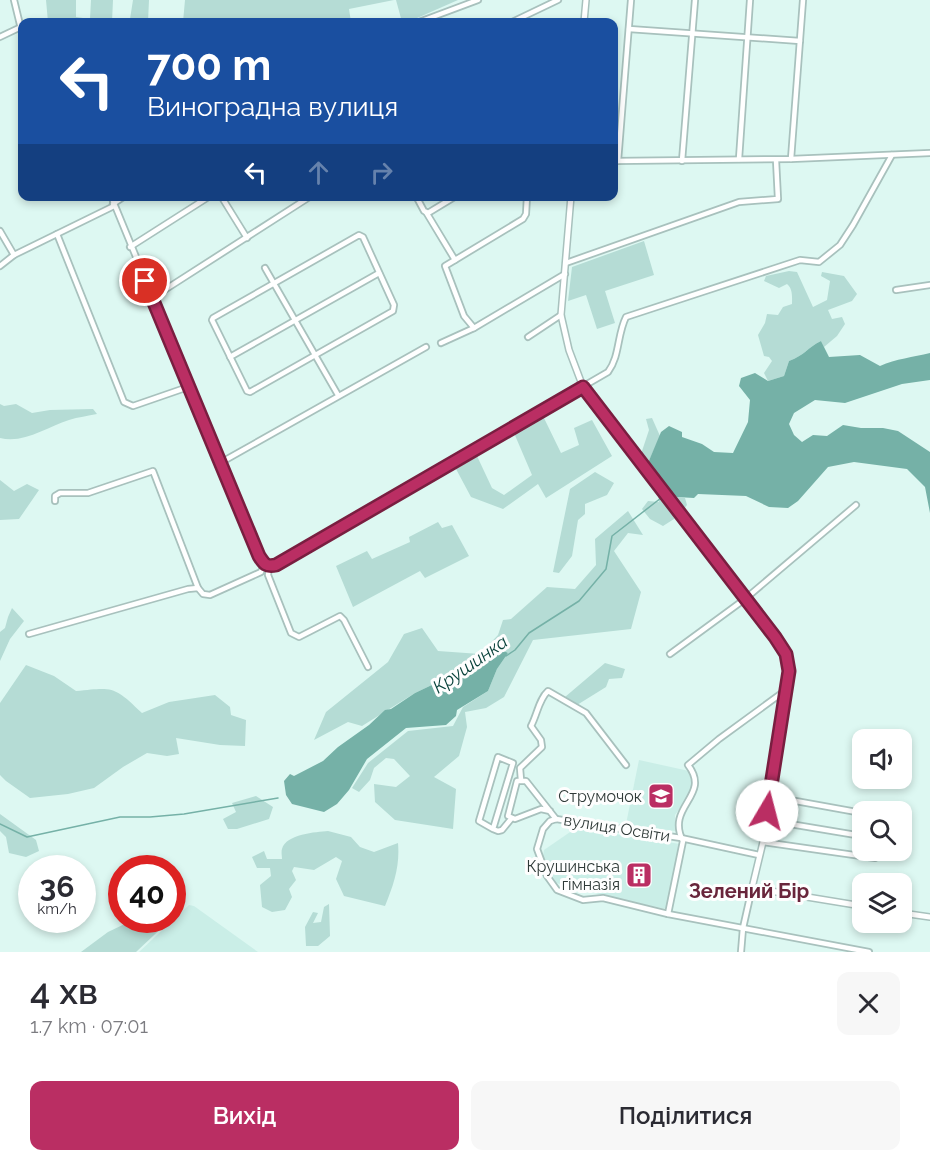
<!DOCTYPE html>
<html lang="uk">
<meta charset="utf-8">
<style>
body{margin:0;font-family:Raleway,sans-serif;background:#f7f7f7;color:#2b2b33;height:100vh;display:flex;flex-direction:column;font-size:22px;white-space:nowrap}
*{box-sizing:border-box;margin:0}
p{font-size:20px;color:#7c7c81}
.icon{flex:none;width:33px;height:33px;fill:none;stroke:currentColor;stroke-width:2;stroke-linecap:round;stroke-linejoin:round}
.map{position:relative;height:952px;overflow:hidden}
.side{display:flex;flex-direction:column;background:#fff;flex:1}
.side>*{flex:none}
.top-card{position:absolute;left:18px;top:18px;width:600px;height:183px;border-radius:12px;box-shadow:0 3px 9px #0003;background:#1a4fa0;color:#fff;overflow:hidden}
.controls{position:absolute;left:852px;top:729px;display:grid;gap:12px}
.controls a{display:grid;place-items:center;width:60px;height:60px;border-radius:12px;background:#fff;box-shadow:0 3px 9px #0003;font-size:30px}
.speed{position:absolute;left:18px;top:855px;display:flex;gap:12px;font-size:30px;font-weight:700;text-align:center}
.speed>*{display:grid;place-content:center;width:78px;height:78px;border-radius:50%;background:#fff;box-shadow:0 3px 9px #0003;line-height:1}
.speed small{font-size:15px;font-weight:400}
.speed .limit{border:9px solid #d22;background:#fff;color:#111}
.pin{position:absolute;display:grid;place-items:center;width:51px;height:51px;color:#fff;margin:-26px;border:3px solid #fff;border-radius:50%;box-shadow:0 2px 6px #0007}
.me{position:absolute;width:66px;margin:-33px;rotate:8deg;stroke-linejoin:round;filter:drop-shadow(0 0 4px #0008)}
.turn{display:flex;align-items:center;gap:21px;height:126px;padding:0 30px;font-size:27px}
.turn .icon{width:78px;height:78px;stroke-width:2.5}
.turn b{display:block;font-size:42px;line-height:51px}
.lanes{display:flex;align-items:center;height:57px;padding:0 30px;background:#0003;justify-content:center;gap:30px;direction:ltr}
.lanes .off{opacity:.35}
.round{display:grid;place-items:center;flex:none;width:63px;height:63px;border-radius:12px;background:#f7f7f7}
.headline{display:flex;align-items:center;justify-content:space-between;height:102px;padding:0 30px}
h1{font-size:36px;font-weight:600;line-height:45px}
.button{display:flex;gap:12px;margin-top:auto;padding:12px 30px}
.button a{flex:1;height:69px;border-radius:12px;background:#ba2e63;color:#fff;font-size:24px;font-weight:600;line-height:69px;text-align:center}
.button a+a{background:#f7f7f7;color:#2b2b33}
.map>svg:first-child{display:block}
.built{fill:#caeee7}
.green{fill:#b5dcd5}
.water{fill:#75b1a7}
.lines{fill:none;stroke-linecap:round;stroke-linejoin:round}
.stream{stroke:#75b1a7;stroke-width:1.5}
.minor-casing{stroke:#a8c1bd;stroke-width:8}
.tertiary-casing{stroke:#a8c1bd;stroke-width:8}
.minor{stroke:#fff;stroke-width:4.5}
.tertiary{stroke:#fff;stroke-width:5}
.route-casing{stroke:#791e40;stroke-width:15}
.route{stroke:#ba2e63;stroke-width:10}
.labels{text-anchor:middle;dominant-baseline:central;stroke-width:6;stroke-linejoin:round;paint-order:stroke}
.poi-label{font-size:16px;fill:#2f3a38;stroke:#fefefe;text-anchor:end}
.street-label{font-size:16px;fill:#2f3a38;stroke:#fefefe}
.water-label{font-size:18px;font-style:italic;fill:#0a433c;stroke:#fefefe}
.quarter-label{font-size:20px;font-weight:bold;fill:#69253b;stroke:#fefefe}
</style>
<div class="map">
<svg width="930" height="952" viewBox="0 0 930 952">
<rect width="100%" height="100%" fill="#ddf8f2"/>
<!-- built -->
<g class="built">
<polygon points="639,760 689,771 692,774 693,791 675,815 675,831 626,824"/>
<polygon points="576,828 680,844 666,909 623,900 556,883 543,856 544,850"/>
<polygon points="189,905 194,906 258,952 139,952"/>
</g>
<!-- green -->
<g class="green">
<polygon points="46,0 76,0 76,17 90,19 91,0 113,0 112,22 48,22"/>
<polygon points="133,0 149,0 148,22 125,22 126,19 130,19"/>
<polygon points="185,0 394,0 349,9 351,22 183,22"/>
<polygon points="396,0 458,0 408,22 402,22"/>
<polygon points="644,241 654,275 605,291 615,323 597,329 586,295 568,301 572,267"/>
<path d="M 789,271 L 797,272 L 813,307 L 827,300 L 830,281 L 821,276 L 822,272 L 844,276 L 857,294 L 852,301 L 828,310 L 832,319 L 842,317 L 845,324 L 837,336 L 824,347 L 821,341 C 807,348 805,355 789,361 L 784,376 L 768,381 L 764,373 L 772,361 L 769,357 L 764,356 L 758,335 L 765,323 L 767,314 L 778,315 L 783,307 L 792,304 C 792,297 793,289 787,284 L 779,288 L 764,281 L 766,276 Z"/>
<path d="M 0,404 L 4,406 L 16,404 L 32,413 L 50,410 L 93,409 L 97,414 C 88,416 78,417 69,420 C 47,427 24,444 0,438 Z"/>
<polygon points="543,416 561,453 579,445 574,428 592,420 612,456 546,498 538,484 503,509 471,497 456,469 477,456 492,488 504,495 532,475 514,433"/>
<polygon points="652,418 660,436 648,463 677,497 685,498 687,505 683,510 680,510 639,460 649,430 646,419"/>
<polygon points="595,472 614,483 607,495 585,504 585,514 578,520 572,556 559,573 553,572 570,489"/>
<polygon points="645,474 677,515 674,519 663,526 650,519 642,509 648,501 659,502 658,495 642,475"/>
<polygon points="0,480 14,491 27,484 39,490 19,519 0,520"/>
<polygon points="628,511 643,535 628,533 614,551 641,592 631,629 533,640 504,697 486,708 465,712 467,727 459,756 434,777 456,789 453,829 395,820 375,802 374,784 396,787 410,776 394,759 386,758 374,768 370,780 359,792 352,788 368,763 408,731 453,726 463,707 488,691 497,669 508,653 495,646 486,658 478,663 415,693 362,726 348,722 314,740 326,712 388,662 404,634 422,628 438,651 480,654 498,635 503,620 511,619 547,587 575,589 596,565 595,539"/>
<polygon points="438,522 442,528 452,525 469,556 425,578 420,571 353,607 336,566 367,551 372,559 410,542 409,537"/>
<polygon points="12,608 24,621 10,639 0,661 0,632 5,628 8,617"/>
<polygon points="605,663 625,669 622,678 609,679 606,687 577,705 565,697"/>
<path d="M 26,665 L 54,676 L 76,691 C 114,687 114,686 142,713 L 169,702 L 215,695 L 230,707 L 231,715 L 246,720 L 245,746 L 220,745 L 176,738 L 179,754 L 167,756 L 147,753 L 123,767 L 94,788 L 68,794 L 30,798 L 6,781 L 0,775 L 0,703 Z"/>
<polygon points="256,796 273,807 269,819 237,829 228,829 223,819 236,812 232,803"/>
<polygon points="0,814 36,840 39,851 26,857 9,853 6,837 0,831"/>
<path d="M 328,831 L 351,837 L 360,847 L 374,852 L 398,843 C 400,866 394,884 385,906 L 344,896 L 336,879 L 342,861 L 336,857 L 314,870 L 294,867 L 292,871 L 296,880 L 289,889 L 292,897 L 285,910 L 272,912 L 262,907 L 260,885 L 271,876 L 270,868 L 257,868 L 252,857 L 264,851 L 267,859 L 282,859 C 282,856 281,852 282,849 C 286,834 316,832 328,831 Z"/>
<polygon points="329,904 330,936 318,946 306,946 305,927 313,912 318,913 313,923 321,922 324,907"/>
<polygon points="133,920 170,920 136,952 81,952 108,932"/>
</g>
<!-- water -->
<g class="water">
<path d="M 821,341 L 829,357 L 860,355 L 880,366 C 896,359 913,357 930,353 L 930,380 L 902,384 L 845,403 L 815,400 L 794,413 L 789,424 L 794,435 L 802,442 L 813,435 L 827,436 L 843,425 L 861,428 L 883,428 L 898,431 L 930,452 L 930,513 L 925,487 L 907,469 L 854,462 L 828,467 L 798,501 L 788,508 L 769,507 L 746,496 L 698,494 L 694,498 L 677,497 L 670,492 L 648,463 L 661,432 L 669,426 L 682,432 L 682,437 L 702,444 L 714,452 L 733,453 L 748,422 L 750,400 L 739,386 L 741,378 L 755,373 L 768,381 L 784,376 L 789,361 C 805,355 807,348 821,341 Z"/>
<polygon points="495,646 508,653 497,669 488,691 457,710 456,716 446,725 406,728 367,759 349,790 337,804 324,812 292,804 286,795 284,781 290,774 294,776 323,761 338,747 369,725 385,710 391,709 415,693 478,663 486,658"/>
</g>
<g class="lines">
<!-- stream -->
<g class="stream">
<polyline points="506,656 515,650 529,633 579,601 606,569 612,536 661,498"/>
<polyline points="0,824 27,837 120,817 150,817 184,814 278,798"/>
</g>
<defs>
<g id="minor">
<polyline points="14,0 22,33"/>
<polyline points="419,22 478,0"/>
<polyline points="512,22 558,0"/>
<polyline points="629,29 800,41"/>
<polyline points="0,37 21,27"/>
<polyline points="739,159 750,0"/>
<polyline points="791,159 803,0"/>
<polyline points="614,161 791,159 930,153"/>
<polyline points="618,161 631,0"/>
<polyline points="682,161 695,0"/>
<path d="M 111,196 L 259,556 C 264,564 266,567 275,565 L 608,372 C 620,356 617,335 626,317 L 800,260 L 819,262 L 840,245 L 853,225 L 892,155"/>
<polyline points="221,196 247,238"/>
<polyline points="416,196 424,211 428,213 456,196"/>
<polyline points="113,204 125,196"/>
<polyline points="426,212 455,260 523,219 526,214 527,196"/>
<polyline points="0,231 14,255"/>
<polyline points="57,234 124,402 133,406 188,387"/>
<polygon points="359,235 363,237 394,305 393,311 250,392 247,391 212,320 213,318"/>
<polyline points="130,247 210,196"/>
<polyline points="455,260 445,266 464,316 474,328"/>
<polyline points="566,263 739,202 778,199 776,160"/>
<polyline points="0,266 14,255 114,206"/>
<polyline points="265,268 338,395"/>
<polyline points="896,290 930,285"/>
<polyline points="152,298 311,196"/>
<polyline points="528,337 561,315"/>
<polyline points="441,343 474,328 565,274"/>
<polyline points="230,357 379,273"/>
<polyline points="220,463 426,347"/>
<polyline points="55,501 55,496 60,493 88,493 153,471 198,588"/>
<polyline points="269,566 268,575 291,633 299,637 340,616 344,620 368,667"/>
<polyline points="29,634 188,589 198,588 203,594 210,595 261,572 264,564"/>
<polyline points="670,654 745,599 856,505"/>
<path d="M 521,780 L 520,768 L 542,747 L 541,740 L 531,726 C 537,715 539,699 548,691 L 586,713 L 626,765"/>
<polyline points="768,796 862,813"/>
<polyline points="550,811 541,809 515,819 508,816 517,781 526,781 556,819"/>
<polyline points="766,820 862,836"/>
<polyline points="493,829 479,821 498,757 513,763 493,829 498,831 502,830 511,819"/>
<polyline points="763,842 875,858"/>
<polyline points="759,855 681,838 556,819 550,821 543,829 537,849 547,876 557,890 583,900 603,898 668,914 869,952"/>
<path d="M 668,914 L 683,841 C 665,806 712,796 688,765 L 719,739 L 786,690"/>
<polyline points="741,952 743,928 752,888"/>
</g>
<g id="tertiary">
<polyline points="584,22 586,0"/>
<polyline points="571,196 561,315 569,350 583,387 775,637 786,654 789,671 768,796 763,842 752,888 862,906"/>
<polyline points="902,913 930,917"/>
</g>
</defs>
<!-- minor casing -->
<use href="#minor" class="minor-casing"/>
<!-- tertiary casing -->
<use href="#tertiary" class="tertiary-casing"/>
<!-- minor -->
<use href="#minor" class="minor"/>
<!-- tertiary -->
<use href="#tertiary" class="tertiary"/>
</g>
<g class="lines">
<defs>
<path id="route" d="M 145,281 L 259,556 C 264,564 266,567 276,565 L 583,387 L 775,637 L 786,654 L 789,671 L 767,811"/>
</defs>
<!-- route casing -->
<use href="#route" class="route-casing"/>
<!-- route -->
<use href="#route" class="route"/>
</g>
<!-- icons -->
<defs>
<symbol id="school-square" viewBox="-11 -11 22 22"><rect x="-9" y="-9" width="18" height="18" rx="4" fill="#ba2e63" stroke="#fefefe"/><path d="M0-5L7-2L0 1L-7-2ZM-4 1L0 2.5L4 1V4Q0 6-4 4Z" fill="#fff"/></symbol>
<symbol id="building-square" viewBox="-11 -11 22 22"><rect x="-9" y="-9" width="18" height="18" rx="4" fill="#ba2e63" stroke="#fefefe"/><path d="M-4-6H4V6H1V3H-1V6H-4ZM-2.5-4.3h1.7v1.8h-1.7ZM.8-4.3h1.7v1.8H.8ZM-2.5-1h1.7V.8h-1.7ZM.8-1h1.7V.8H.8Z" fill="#fff"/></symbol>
</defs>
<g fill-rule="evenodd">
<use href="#school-square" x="646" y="781" width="30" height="30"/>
<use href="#building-square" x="624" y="860" width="30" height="30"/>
</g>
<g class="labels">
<!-- poi labels -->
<g class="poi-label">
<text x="642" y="796">Струмочок</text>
<text x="620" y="866">Крушинська<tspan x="620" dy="18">гімназія</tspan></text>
</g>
<!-- street labels -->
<g class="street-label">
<text transform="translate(617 828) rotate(9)">вулиця Освіти</text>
</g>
<!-- water labels -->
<g class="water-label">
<text transform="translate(470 664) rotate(-35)">Крушинка</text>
</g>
<!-- quarter labels -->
<g class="quarter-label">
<text x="749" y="891">Зелений Бір</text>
</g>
</g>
</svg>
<div class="controls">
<a><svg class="icon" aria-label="sound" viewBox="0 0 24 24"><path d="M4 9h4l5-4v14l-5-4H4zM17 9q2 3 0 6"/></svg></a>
<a><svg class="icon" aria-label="search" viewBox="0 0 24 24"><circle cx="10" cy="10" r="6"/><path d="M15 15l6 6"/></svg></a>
<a><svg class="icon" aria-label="layers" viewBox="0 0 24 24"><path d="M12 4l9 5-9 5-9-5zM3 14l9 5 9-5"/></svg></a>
</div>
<div class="speed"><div>36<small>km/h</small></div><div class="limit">40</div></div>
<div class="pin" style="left:145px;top:281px;background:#d93025"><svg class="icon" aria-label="arrive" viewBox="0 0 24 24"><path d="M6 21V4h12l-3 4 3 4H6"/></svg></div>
<svg class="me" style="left:767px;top:811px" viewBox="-20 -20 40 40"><circle r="19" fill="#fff"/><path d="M0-13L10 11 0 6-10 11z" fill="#ba2e63"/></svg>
<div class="top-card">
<div class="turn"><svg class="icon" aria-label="left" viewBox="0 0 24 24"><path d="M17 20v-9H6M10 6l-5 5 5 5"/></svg><div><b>700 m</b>Виноградна вулиця</div></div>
<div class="lanes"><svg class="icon" aria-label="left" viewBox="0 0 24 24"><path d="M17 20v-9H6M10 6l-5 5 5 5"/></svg><svg class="icon off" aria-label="ahead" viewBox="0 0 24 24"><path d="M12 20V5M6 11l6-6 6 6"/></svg><svg class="icon off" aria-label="right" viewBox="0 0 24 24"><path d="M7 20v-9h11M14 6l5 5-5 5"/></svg></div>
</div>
</div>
<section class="side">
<div class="headline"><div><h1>4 хв</h1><p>1.7 km · 07:01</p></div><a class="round"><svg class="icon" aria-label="close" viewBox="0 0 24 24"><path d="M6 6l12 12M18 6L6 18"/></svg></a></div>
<div class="button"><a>Вихід</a><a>Поділитися</a></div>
</section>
